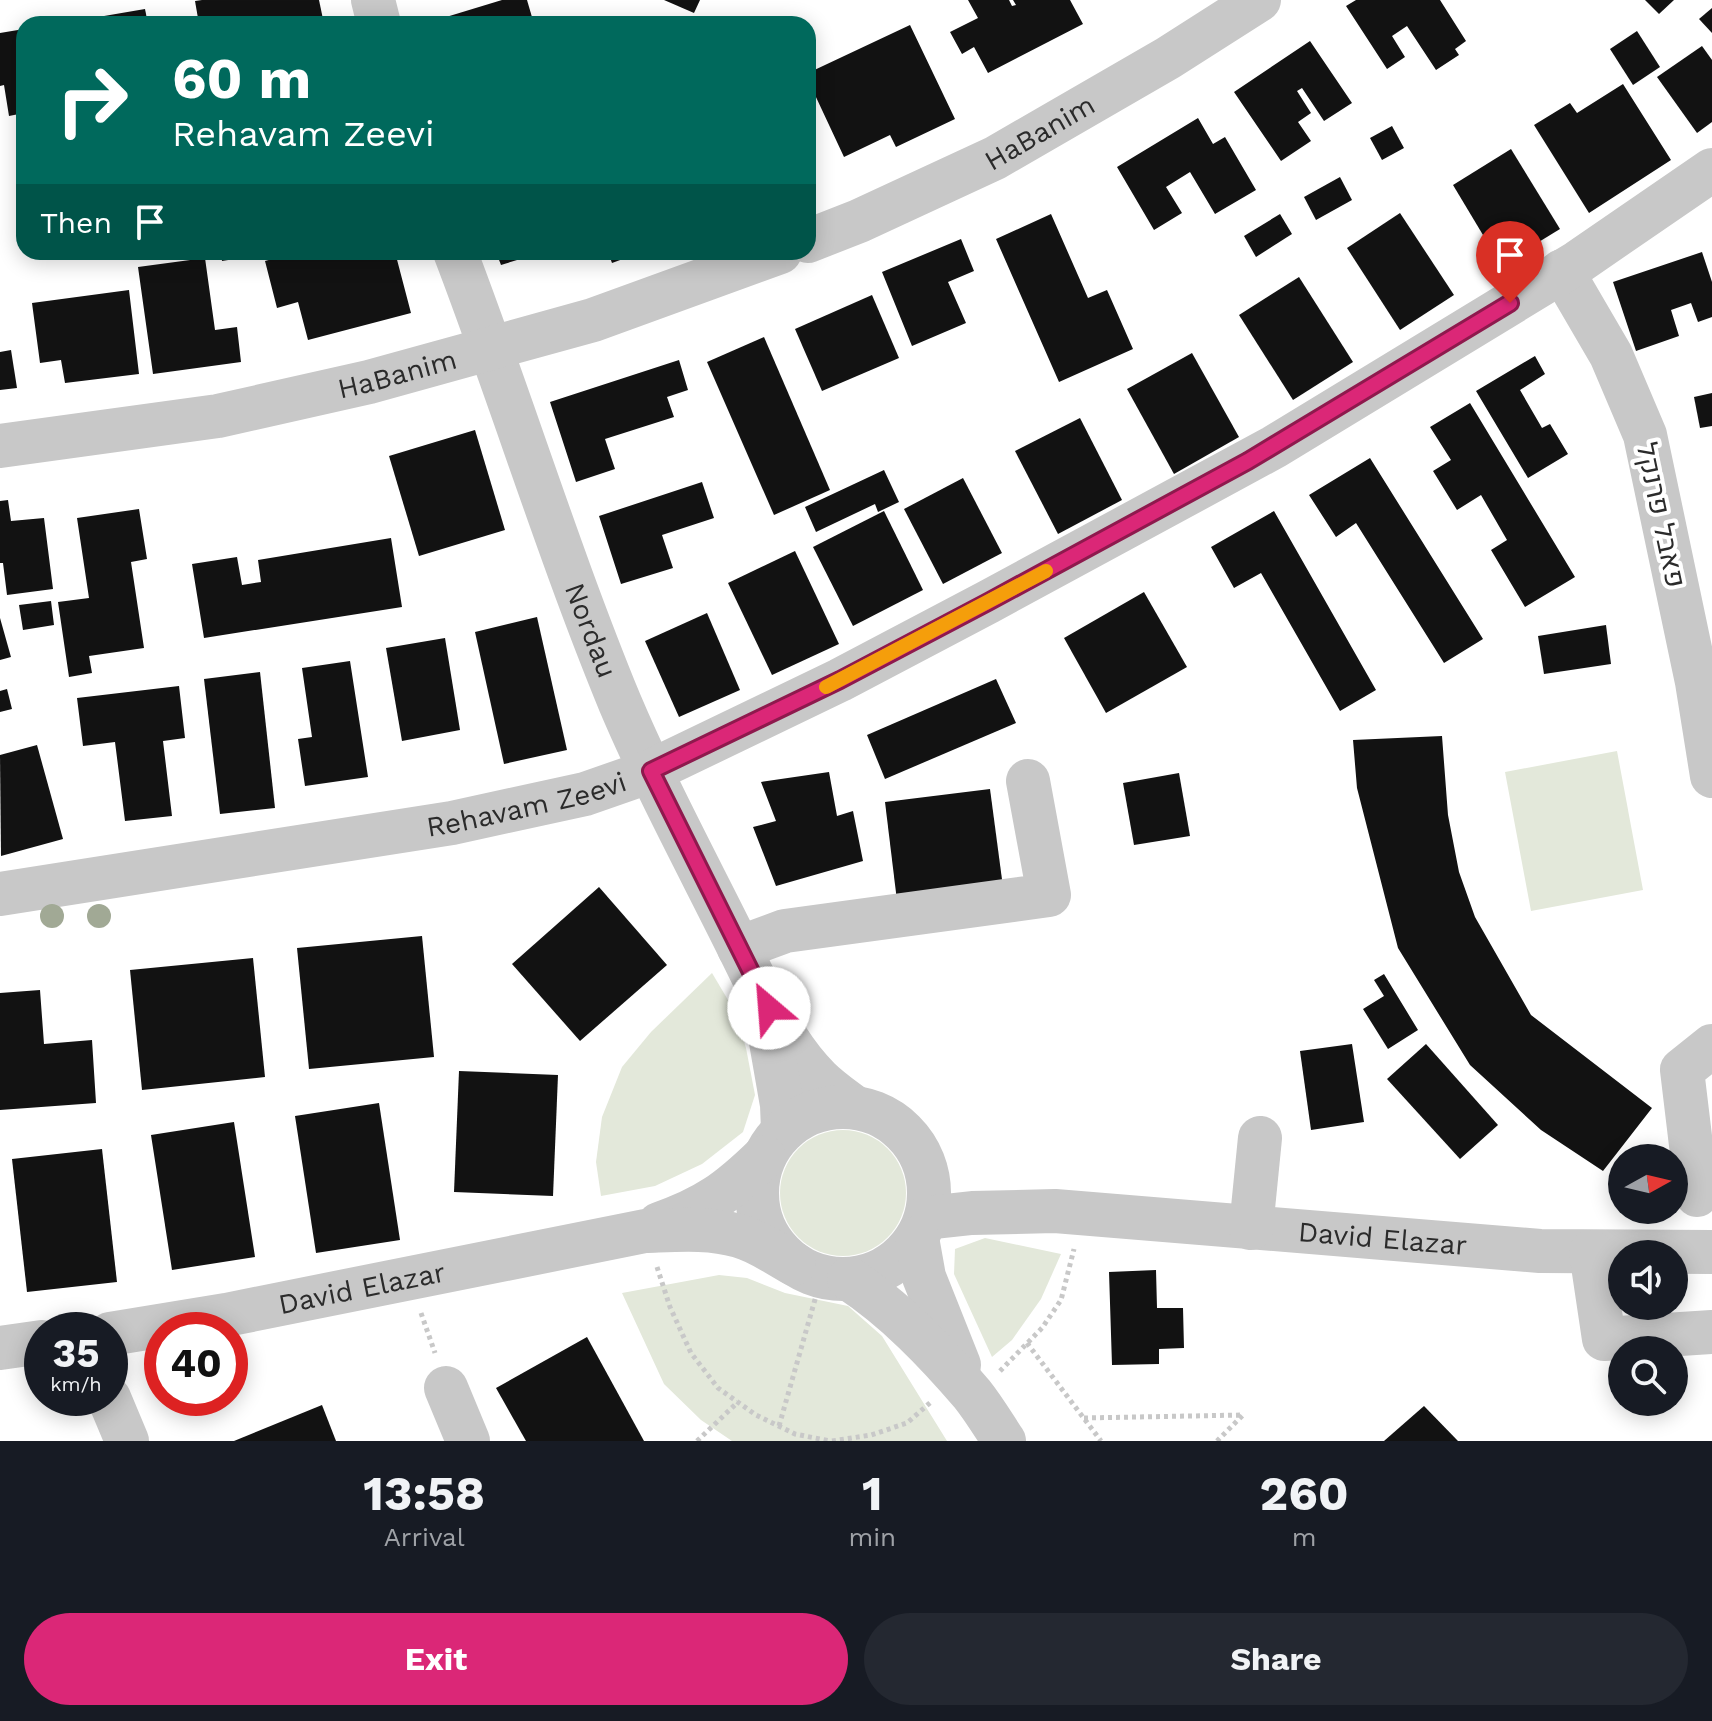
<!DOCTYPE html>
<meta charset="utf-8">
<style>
body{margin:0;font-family:"Work Sans",Heebo,sans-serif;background:#242831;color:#f1f3f6;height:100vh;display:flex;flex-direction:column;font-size:30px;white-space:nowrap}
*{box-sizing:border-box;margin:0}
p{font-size:26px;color:#9ea1a6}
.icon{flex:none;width:44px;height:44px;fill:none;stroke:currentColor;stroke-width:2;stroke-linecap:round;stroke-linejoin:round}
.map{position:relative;height:1441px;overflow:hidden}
.sheet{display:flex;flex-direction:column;background:#171b24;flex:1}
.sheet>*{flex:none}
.hud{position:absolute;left:16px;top:16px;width:800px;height:244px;border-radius:24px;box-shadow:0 4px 20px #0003;background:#00695c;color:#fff;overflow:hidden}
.needle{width:52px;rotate:82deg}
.buttons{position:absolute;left:1608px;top:1144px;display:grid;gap:16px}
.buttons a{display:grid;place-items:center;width:80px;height:80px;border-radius:50%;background:#171b24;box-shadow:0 4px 20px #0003;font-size:40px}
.speed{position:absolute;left:24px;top:1312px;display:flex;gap:16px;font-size:40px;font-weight:700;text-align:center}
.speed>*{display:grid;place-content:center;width:104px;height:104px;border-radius:50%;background:#171b24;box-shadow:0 4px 20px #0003;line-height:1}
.speed small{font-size:20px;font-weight:400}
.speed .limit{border:12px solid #d22;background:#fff;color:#111}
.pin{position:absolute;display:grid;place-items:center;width:68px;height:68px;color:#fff;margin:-82px -34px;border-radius:50% 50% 50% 0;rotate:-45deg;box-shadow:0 0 8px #0007}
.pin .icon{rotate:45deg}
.me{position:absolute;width:88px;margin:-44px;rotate:333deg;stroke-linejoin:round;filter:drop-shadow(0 0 6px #0008)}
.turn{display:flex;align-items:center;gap:28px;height:168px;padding:0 24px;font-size:36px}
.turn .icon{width:104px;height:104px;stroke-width:2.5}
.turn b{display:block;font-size:56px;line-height:68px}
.then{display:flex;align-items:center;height:76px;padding:0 24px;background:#0003;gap:16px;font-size:30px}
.eta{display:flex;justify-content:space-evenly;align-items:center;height:136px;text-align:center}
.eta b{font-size:48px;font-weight:700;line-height:56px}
.action{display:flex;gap:16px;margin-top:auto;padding:16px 24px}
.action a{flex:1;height:92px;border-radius:48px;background:#db2777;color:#fff;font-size:32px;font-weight:700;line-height:92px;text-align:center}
.action a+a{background:#242831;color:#f1f3f6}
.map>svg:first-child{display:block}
.green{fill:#e3e8da}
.building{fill:#121212}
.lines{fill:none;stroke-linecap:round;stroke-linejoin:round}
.path{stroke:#c8c8c8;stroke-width:5;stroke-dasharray:4 4;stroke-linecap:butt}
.minor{stroke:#c8c8c8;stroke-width:44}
.tree{fill:#a1a995}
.route-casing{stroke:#8e194d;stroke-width:20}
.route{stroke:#db2777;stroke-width:14}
.slow{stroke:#f59e0b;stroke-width:14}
.labels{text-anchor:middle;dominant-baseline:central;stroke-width:8;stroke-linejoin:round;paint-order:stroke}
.street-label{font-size:28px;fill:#2b2b2b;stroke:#fff}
</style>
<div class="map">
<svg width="1712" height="1441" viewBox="0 0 1712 1441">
<rect width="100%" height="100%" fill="#fff"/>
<!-- green -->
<g class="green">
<polygon points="1617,751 1643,890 1531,911 1505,772"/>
<polygon points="712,973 734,1010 746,1048 755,1095 743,1132 702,1164 655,1186 601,1196 596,1162 602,1117 622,1067 651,1032"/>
<circle cx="843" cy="1193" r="63"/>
<polygon points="985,1238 1061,1254 1041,1299 1012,1340 992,1357 954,1274 955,1249"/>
<polygon points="719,1275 747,1278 785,1293 848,1306 882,1336 947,1441 732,1441 701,1420 664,1384 622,1293"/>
</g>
<!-- building -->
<g class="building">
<polygon points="202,0 319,0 324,24 199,24 195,1"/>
<polygon points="502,0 527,0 534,24 433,24 433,21"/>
<polygon points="664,0 700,0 694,13"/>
<polygon points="968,0 1009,0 1012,6 1016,5 1013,0 1070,0 1083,24 988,73 974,47 962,54 950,32 978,18"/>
<polygon points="1356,0 1440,0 1466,41 1455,49 1459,55 1436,70 1407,26 1392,36 1405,57 1387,69 1346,6"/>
<polygon points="1645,0 1674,0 1659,14"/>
<polygon points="1712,8 1712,33 1699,19"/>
<polygon points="145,9 148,24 70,24 69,22"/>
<polygon points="910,25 955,119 896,147 890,135 844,157 808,80 808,73"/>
<polygon points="24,29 24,113 9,116 4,85 0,86 0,33"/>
<polygon points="1637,31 1660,67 1633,85 1610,49"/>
<polygon points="1310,41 1352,103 1324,121 1302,88 1297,91 1311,113 1298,122 1311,141 1281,161 1234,92"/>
<polygon points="1702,46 1712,60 1712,122 1697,133 1657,77"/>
<polygon points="1623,84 1671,160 1589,213 1534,125 1570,103 1577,113"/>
<polygon points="1198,118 1213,144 1225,137 1256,190 1215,214 1190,172 1166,187 1182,213 1154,230 1117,167"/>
<polygon points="1392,126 1404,148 1382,160 1370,138"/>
<polygon points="1511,149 1560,229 1501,265 1453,185"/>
<polygon points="1340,177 1352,200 1316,220 1304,197"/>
<polygon points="1400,213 1454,295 1400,330 1347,248"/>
<polygon points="1051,214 1088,298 1107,290 1133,349 1059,382 996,239"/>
<polygon points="1280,214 1292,234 1256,257 1244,236"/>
<polygon points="961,239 974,271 948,282 966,323 912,346 882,272"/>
<polygon points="221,252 246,252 247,257 222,261"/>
<polygon points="298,252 395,252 411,313 308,340 298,302 277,308 265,261"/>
<polygon points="496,252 540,252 540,253 501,265"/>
<polygon points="608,252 642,252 612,263"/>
<polygon points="1702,252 1712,282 1712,317 1698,322 1691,303 1671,310 1679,336 1636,351 1613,282"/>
<polygon points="205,258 215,330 237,327 241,362 153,374 138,267"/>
<polygon points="1299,277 1353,362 1293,400 1239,315"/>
<polygon points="129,290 139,374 65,383 61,360 40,363 32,303"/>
<polygon points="872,295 899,358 822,391 795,329"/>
<polygon points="764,337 830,490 774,515 707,362"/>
<polygon points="11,350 17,388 0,390 0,352"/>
<polygon points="1192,353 1239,437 1174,474 1127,389"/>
<polygon points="1535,356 1545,374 1520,390 1542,428 1550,424 1568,454 1528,478 1476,391"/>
<polygon points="679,360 688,390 667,397 674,417 605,439 615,469 576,482 550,402"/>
<polygon points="1712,393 1712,426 1700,428 1694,397"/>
<polygon points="1470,403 1575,577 1525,607 1491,550 1507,540 1481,495 1457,510 1433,471 1451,460 1430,427"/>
<polygon points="1080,418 1122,500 1058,534 1015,451"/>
<polygon points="475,430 505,530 419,556 389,456"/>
<polygon points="1370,458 1483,639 1444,663 1356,523 1336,537 1309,495"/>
<polygon points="884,470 899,502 878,512 875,504 816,532 805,507"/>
<polygon points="963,478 1002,553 943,584 904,509"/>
<polygon points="702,482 714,518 662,535 673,568 621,584 599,516"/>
<polygon points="8,500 11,521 44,518 53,589 7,595 3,563 0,563 0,501"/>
<polygon points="139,509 147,559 131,562 144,648 89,656 92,673 69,677 58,602 89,598 77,518"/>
<polygon points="884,511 923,590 853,626 813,547"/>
<polygon points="1274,511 1376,690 1340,711 1261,573 1234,588 1211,547"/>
<polygon points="391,538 402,607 204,638 192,564 237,557 242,585 261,582 258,560"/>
<polygon points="795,551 839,644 772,675 728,583"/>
<polygon points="1144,592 1187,667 1106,713 1064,638"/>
<polygon points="51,601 54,625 23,630 19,605"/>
<polygon points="707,613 740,690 679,717 645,641"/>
<polygon points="537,617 567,750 504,764 475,632"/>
<polygon points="0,618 11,657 0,660"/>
<polygon points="1606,625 1611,664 1544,674 1538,636"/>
<polygon points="445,638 460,730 402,741 386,648"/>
<polygon points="350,661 368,777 305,786 298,739 312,737 302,668"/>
<polygon points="260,672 275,808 220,814 204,679"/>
<polygon points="996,679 1016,723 885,779 867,735"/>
<polygon points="179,686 185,738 163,741 172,816 125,821 115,742 83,746 77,698"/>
<polygon points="7,689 12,709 0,712 0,691"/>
<polygon points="1442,736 1448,815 1459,872 1475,917 1531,1015 1652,1108 1603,1171 1541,1130 1470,1065 1398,948 1357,788 1353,740"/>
<polygon points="37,745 63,839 1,856 0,755"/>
<polygon points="829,772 837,816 853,811 863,861 776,886 753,827 776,821 761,782"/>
<polygon points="1179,773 1190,836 1134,845 1123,783"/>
<polygon points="990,789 1003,887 897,901 885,802"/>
<polygon points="599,887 667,965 580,1041 512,964"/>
<polygon points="422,936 434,1057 309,1069 297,948"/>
<polygon points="253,958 265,1077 142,1090 130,970"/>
<polygon points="1384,974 1418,1030 1388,1049 1363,1009 1384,996 1374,980"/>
<polygon points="40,990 44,1044 92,1040 96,1103 0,1110 0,993"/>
<polygon points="1352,1044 1364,1122 1311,1130 1300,1051"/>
<polygon points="1426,1044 1498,1125 1460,1159 1387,1079"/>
<polygon points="459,1071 558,1075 553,1196 454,1192"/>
<polygon points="379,1103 400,1240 316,1253 295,1116"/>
<polygon points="234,1122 255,1257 172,1270 151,1135"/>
<polygon points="102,1149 117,1282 27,1292 12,1159"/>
<polygon points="1156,1270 1157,1308 1183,1308 1184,1348 1159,1349 1159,1364 1112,1365 1109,1272"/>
<polygon points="587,1337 644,1441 526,1441 496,1388"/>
<polygon points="322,1405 336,1441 234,1441"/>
<polygon points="1424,1406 1458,1441 1384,1441"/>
</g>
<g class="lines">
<!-- path -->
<g class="path">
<polyline points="657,1267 670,1307 691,1353 718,1388 756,1415 795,1434 830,1441"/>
<polyline points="421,1313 435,1353"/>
<polyline points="1027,1343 1101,1441"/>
<polyline points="1000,1371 1042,1328 1061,1300 1074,1249"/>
<polyline points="1084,1418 1243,1415 1217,1441"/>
<polyline points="779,1426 816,1296"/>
<polyline points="697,1441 738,1402"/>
<polyline points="832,1441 871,1435 907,1423 932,1401"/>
</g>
<!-- minor -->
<g class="minor">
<polyline points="373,0 379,24"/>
<path id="s1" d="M 808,241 L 859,221 L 995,158 L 1168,58 L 1259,0"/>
<path id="s2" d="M 455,252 C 512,401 559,555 620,703 C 662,802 715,896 761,993 C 777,1023 794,1054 819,1079 C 829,1089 842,1098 854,1107"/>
<polyline points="1562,271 1611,355 1645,435 1697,682 1712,776"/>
<path id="s3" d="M 0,446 L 218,416 L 369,382 L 593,320 L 780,252"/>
<path id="s4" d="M 0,894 L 452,823 L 585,794 L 651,771 L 840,680 L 988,602 L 1274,447 L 1578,262 L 1712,170"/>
<polyline points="739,948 785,931 1049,895 1028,781"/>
<polyline points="767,1019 782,1105 783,1130"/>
<circle cx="843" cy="1193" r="86"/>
<polyline points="1697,1195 1682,1070 1712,1046"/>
<path id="s5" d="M 926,1218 L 972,1213 L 1055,1211 L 1540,1251 L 1712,1252"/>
<path d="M 659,1224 C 706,1208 729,1191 764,1157"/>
<polyline points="1251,1228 1260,1138"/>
<polyline points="917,1238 924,1277 959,1365"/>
<polyline points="1591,1252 1604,1339 1712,1332"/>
<path d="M 849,1279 C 896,1310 936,1352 972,1394 C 984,1409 994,1426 1004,1441"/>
<path id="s6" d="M 110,1334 L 226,1315 L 645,1231 C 676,1230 709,1227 739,1236 C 758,1241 776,1254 794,1264"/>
<polyline points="0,1348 42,1342"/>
<polyline points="446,1388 468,1441"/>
<polyline points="109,1398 127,1441"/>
</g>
</g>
<!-- trees -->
<g class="tree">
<circle cx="52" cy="916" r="12"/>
<circle cx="99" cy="916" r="12"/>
</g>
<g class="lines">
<defs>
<polyline id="route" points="769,1008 651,771 840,680 988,602 1248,461 1510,303"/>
</defs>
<!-- route casing -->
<use href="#route" class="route-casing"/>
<!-- route -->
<use href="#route" class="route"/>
<!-- slow -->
<polyline class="slow" points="826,687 1046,571"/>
</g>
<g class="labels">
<!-- street labels -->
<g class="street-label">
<text stroke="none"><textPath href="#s1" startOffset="256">HaBanim</textPath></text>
<text stroke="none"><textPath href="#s3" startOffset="404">HaBanim</textPath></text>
<text transform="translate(1661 515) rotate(78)">פאבל פרנקל</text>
<text stroke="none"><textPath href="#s2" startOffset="402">Nordau</textPath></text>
<text stroke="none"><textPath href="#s4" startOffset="534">Rehavam Zeevi</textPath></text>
<text stroke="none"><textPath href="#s5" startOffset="458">David Elazar</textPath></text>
<text stroke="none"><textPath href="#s6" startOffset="256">David Elazar</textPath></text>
</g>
</g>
</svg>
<div class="buttons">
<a><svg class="needle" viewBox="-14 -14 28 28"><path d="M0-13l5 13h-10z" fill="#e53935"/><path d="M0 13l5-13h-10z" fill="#9ea1a6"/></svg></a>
<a><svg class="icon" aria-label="sound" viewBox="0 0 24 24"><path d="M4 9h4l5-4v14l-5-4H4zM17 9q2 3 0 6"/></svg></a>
<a><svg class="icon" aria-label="search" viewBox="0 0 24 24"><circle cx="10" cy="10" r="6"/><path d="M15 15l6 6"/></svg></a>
</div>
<div class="speed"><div>35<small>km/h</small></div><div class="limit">40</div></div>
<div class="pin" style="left:1510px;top:303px;background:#d93025"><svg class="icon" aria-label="arrive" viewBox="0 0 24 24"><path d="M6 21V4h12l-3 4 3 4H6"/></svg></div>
<svg class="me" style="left:769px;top:1008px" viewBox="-20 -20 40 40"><circle r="19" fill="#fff"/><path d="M0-13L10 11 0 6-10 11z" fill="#db2777"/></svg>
<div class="hud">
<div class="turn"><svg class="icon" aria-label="right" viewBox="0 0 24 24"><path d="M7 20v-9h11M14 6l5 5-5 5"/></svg><div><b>60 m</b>Rehavam Zeevi</div></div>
<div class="then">Then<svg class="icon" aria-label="arrive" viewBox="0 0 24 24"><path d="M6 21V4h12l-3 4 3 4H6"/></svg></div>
</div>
</div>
<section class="sheet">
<div class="eta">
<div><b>13:58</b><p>Arrival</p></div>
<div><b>1</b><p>min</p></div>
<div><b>260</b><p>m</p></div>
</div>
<div class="action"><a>Exit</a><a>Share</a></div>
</section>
